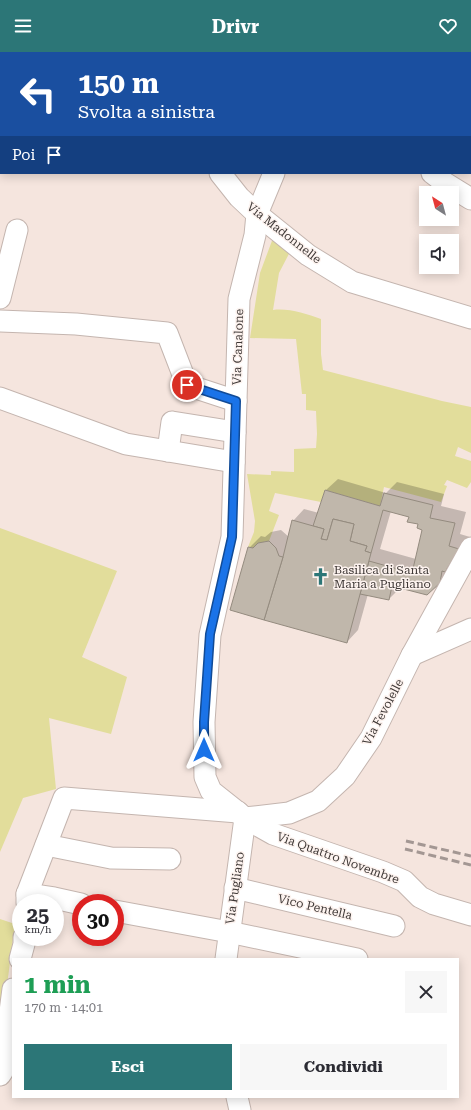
<!DOCTYPE html>
<html lang="it">
<meta charset="utf-8">
<style>
body{margin:0;font-family:"Roboto Serif",serif;background:#f7f7f7;color:#2b2b33;height:100vh;display:flex;flex-direction:column;font-size:15px;white-space:nowrap}
*{box-sizing:border-box;margin:0}
p{font-size:13px;color:#7c7c81}
.icon{flex:none;width:22px;height:22px;fill:none;stroke:currentColor;stroke-width:2;stroke-linecap:round;stroke-linejoin:round}
.map{position:relative;flex:1;overflow:hidden}
.drawer{position:absolute;left:12px;top:906px;width:447px;height:140px;display:flex;flex-direction:column;background:#fff;border-radius:0px;box-shadow:0 2px 10px #0003}
.drawer>*{flex:none}
.top-card{position:absolute;left:0px;top:0px;width:471px;height:122px;box-shadow:0 2px 10px #0003;background:#1a4fa0;color:#fff;overflow:hidden}
.needle{width:26px;rotate:324deg}
.tools{position:absolute;left:419px;top:134px;display:grid;gap:8px}
.tools a{display:grid;place-items:center;width:40px;height:40px;border-radius:0px;background:#fff;box-shadow:0 2px 10px #0003;font-size:20px}
.speed{position:absolute;left:12px;top:842px;display:flex;gap:8px;font-size:20px;font-weight:700;text-align:center}
.speed>*{display:grid;place-content:center;width:52px;height:52px;border-radius:50%;background:#fff;box-shadow:0 2px 10px #0003;line-height:1}
.speed small{font-size:10px;font-weight:400}
.speed .limit{border:6px solid #d22;background:#fff;color:#111}
.pin{position:absolute;display:grid;place-items:center;width:34px;height:34px;color:#fff;margin:-17px;border:2px solid #fff;border-radius:50%;box-shadow:0 1px 4px #0007}
.me{position:absolute;width:44px;margin:-22px;rotate:0deg;stroke-linejoin:round;filter:drop-shadow(0 0 3px #0008)}
.turn{display:flex;align-items:center;gap:14px;height:84px;padding:0 12px;font-size:18px}
.turn .icon{width:52px;height:52px;stroke-width:2.5}
.turn b{display:block;font-size:28px;line-height:34px}
.then{display:flex;align-items:center;height:38px;padding:0 12px;background:#0003;gap:8px;font-size:15px}
.round{display:grid;place-items:center;flex:none;width:42px;height:42px;border-radius:0px;background:#f7f7f7}
.summary{display:flex;align-items:center;justify-content:space-between;height:68px;padding:0 12px}
h1{font-size:24px;font-weight:700;line-height:30px;color:#1e9e55}
.action{display:flex;gap:8px;margin-top:auto;padding:8px 12px}
.action a{flex:1;height:46px;border-radius:0px;background:#2c7677;color:#fff;font-size:16px;font-weight:700;line-height:46px;text-align:center}
.action a+a{background:#f7f7f7;color:#2b2b33}
header{display:flex;justify-content:space-between;align-items:center;height:52px;padding:0 12px;background:#2c7677;color:#fff;font-size:18px;font-weight:700}
.map>svg:first-child{display:block}
.green{fill:#e2dd9b}
.shadow{fill:#0003;fill-rule:evenodd}
.building{fill:#c0b7ab;stroke:#948b7f}
.lines{fill:none;stroke-linecap:round;stroke-linejoin:round}
.minor-casing{stroke:#c4b5af;stroke-width:23}
.minor{stroke:#fff;stroke-width:21}
.rail{stroke:#a39793;stroke-width:3;stroke-dasharray:8 4;stroke-linecap:butt}
.route-casing{stroke:#114b97;stroke-width:10}
.route{stroke:#1a73e8;stroke-width:7}
.labels{text-anchor:middle;dominant-baseline:central;stroke-width:3;stroke-linejoin:round;paint-order:stroke}
.street-label{font-size:12px;fill:#3f3937;stroke:#fdf3ef}
.poi-label{font-size:12px;fill:#3f3937;stroke:#fdf3ef;text-anchor:start}
</style>
<header><svg class="icon" aria-label="menu" viewBox="0 0 24 24"><path d="M4 6h16M4 12h16M4 18h16"/></svg>Drivr<svg class="icon" aria-label="heart" viewBox="0 0 24 24"><path d="M12 20l-8-8c-3-5 5-10 8-4 3-6 11-1 8 4z"/></svg></header>
<div class="map">
<svg width="471" height="1058" viewBox="0 0 471 1058">
<rect width="100%" height="100%" fill="#f5e5de"/>
<!-- green -->
<g class="green">
<path d="M 273,186 L 292,196 L 279,221 L 273,258 C 289,256 306,262 321,267 L 321,302 L 323,318 L 442,349 L 471,355 L 471,401 L 458,395 L 455,404 L 471,409 L 471,430 L 467,436 L 447,428 L 444,433 L 447,434 L 441,450 L 384,435 L 380,454 L 325,438 L 321,450 L 275,441 L 269,459 L 279,463 L 269,489 L 258,491 L 253,496 L 248,495 L 254,480 L 255,469 L 247,422 L 271,423 L 271,419 L 294,420 L 294,397 L 316,396 L 317,382 L 316,359 L 306,358 L 306,342 L 302,342 L 296,287 L 250,286 L 260,221 Z"/>
<polygon points="0,476 117,519 82,605 127,625 111,682 49,666 56,737 23,746 0,800"/>
<polygon points="0,867 15,872 0,987"/>
</g>
<!-- shadow -->
<g class="shadow">
<polygon points="434,0 471,0 471,64 470,64 470,1 433,1"/>
<path d="M 338,427 L 386,441 L 397,430 L 444,442 L 441,454 L 466,460 L 460,482 L 470,485 L 451,518 L 427,542 L 400,536 L 389,547 L 368,542 L 358,578 L 347,590 L 249,496 L 261,484 L 265,485 L 271,480 L 281,478 L 289,485 L 293,469 L 304,457 L 319,461 L 326,438 ZM 391,459 L 410,464 L 419,471 L 423,478 L 416,507 L 380,497 Z"/>
</g>
<!-- building -->
<g class="building">
<polygon points="438,0 471,0 471,3 470,3 470,1 439,1"/>
<polygon points="470,36 471,40 471,65 470,65"/>
<polygon points="325,438 380,454 384,441 433,453 430,466 455,471 449,494 459,497 445,520 442,519 440,531 427,543 392,534 389,548 360,542 369,509 412,521 422,478 417,476 418,472 407,470 409,465 383,458 371,501 365,499 367,494 350,489 354,472 333,467 327,488 321,487 324,477 313,474"/>
<polygon points="333,467 354,472 350,489 367,494 365,499 371,501 347,591 264,568 283,505 292,468 324,477 321,487 327,488"/>
<polygon points="269,489 276,496 279,504 283,505 264,568 230,558 248,495 253,496 258,491"/>
</g>
<g class="lines">
<defs>
<g id="minor">
<polyline points="117,0 118,1"/>
<polyline points="93,1 94,0"/>
<polyline points="303,1 304,0"/>
<polyline points="0,53 1,53"/>
<polyline points="220,121 239,145 257,162 308,203 352,230 471,266"/>
<polyline points="274,121 257,162 255,183 239,247 232,485 210,583 204,670 205,725 211,739 245,766 273,782 383,820 404,829 420,845 434,852 471,863"/>
<polyline points="432,121 445,131 471,147"/>
<polyline points="0,246 17,178"/>
<polyline points="0,269 76,272 167,281 187,333 236,349"/>
<polyline points="0,346 126,392 234,410"/>
<polyline points="168,399 172,370 235,380"/>
<polyline points="412,603 471,577"/>
<polyline points="46,793 111,806 170,807"/>
<polyline points="235,836 394,874"/>
<polyline points="27,842 54,846 81,852"/>
<polyline points="27,851 27,842 64,746 238,760"/>
<polyline points="115,859 229,880 357,907"/>
<polyline points="20,907 24,892 24,885"/>
<polyline points="226,907 245,766 289,761 318,749 345,724 371,686 412,603 471,496"/>
<polyline points="0,1023 2,1020 13,937"/>
<polyline points="237,1045 240,1058"/>
</g>
</defs>
<!-- minor casing -->
<use href="#minor" class="minor-casing"/>
<!-- minor -->
<use href="#minor" class="minor"/>
<!-- rail -->
<g class="rail">
<polyline points="406,789 471,804"/>
<polyline points="405,797 471,813"/>
</g>
</g>
<g class="lines">
<defs>
<polyline id="route" points="187,333 236,349 232,485 210,582 204,670 204,698"/>
</defs>
<!-- route casing -->
<use href="#route" class="route-casing"/>
<!-- route -->
<use href="#route" class="route"/>
</g>
<!-- icons -->
<defs>
<symbol id="church-bare" viewBox="-9 -9 18 18"><path d="M-1.2-6h2.4v3.5h3.3v2.4h-3.3V6h-2.4V-.1h-3.3v-2.4h3.3Z" fill="#2c7677" stroke="#fdf3ef" stroke-width="2.5" paint-order="stroke"/></symbol>
</defs>
<g fill-rule="evenodd">
<use href="#church-bare" x="308" y="512" width="25" height="25"/>
</g>
<g class="labels">
<!-- street labels -->
<g class="street-label">
<text transform="translate(284 181) rotate(38)">Via Madonnelle</text>
<text transform="translate(238 295) rotate(-88)">Via Canalone</text>
<text transform="translate(383 660) rotate(-62)">Via Fevolelle</text>
<text transform="translate(338 806) rotate(20)">Via Quattro Novembre</text>
<text transform="translate(235 836) rotate(-82)">Via Pugliano</text>
<text transform="translate(315 855) rotate(13)">Vico Pentella</text>
</g>
<!-- poi labels -->
<g class="poi-label">
<text x="334" y="518">Basilica di Santa<tspan x="334" dy="14">Maria a Pugliano</tspan></text>
</g>
</g>
</svg>
<div class="tools">
<a><svg class="needle" viewBox="-14 -14 28 28"><path d="M0-13l5 13h-10z" fill="#e53935"/><path d="M0 13l5-13h-10z" fill="#7c7c81"/></svg></a>
<a><svg class="icon" aria-label="sound" viewBox="0 0 24 24"><path d="M4 9h4l5-4v14l-5-4H4zM17 9q2 3 0 6"/></svg></a>
</div>
<div class="speed"><div>25<small>km/h</small></div><div class="limit">30</div></div>
<div class="pin" style="left:187px;top:333px;background:#d93025"><svg class="icon" aria-label="arrive" viewBox="0 0 24 24"><path d="M6 21V4h12l-3 4 3 4H6"/></svg></div>
<svg class="me" style="left:204px;top:698px" viewBox="-20 -20 40 40"><path d="M0-17L14 15 0 8-14 15z" fill="#1a73e8" stroke="#fff" stroke-width="4"/></svg>
<div class="top-card">
<div class="turn"><svg class="icon" aria-label="left" viewBox="0 0 24 24"><path d="M17 20v-9H6M10 6l-5 5 5 5"/></svg><div><b>150 m</b>Svolta a sinistra</div></div>
<div class="then">Poi<svg class="icon" aria-label="arrive" viewBox="0 0 24 24"><path d="M6 21V4h12l-3 4 3 4H6"/></svg></div>
</div>
<section class="drawer">
<div class="summary"><div><h1>1 min</h1><p>170 m · 14:01</p></div><a class="round"><svg class="icon" aria-label="close" viewBox="0 0 24 24"><path d="M6 6l12 12M18 6L6 18"/></svg></a></div>
<div class="action"><a>Esci</a><a>Condividi</a></div>
</section>
</div>
